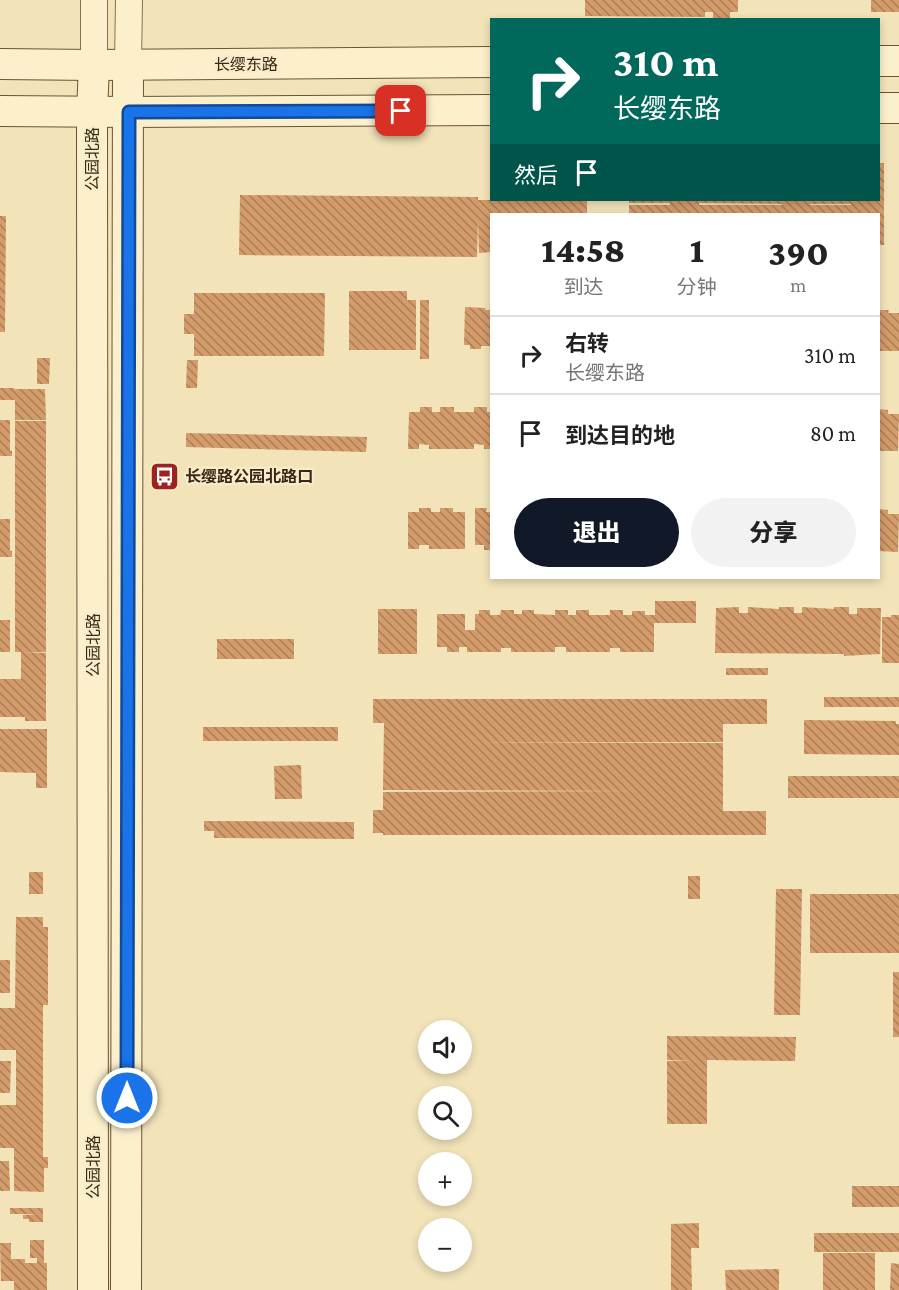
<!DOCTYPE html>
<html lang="zh">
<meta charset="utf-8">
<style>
body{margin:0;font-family:"Crimson Pro","Noto Sans SC",serif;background:#f2f2f2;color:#222;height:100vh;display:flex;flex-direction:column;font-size:22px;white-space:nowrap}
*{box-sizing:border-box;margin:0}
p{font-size:20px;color:#767676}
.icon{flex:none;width:33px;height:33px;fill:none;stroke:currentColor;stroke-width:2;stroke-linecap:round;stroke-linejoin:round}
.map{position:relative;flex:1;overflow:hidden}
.panel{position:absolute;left:490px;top:213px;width:390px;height:366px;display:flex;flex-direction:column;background:#fff;border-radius:0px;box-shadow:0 3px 9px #0003}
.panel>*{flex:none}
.hud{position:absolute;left:490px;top:18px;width:390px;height:183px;border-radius:0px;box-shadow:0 3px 9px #0003;background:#00695c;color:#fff;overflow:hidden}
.buttons{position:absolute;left:418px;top:1020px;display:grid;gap:12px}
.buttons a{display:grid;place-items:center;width:54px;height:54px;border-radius:50%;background:#fff;box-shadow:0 3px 9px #0003;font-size:30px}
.pin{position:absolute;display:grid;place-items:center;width:51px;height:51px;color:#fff;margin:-26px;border-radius:12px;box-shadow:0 3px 9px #0006}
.me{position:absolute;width:66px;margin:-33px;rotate:0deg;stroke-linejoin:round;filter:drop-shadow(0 0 4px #0008)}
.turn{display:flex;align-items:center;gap:21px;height:126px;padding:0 24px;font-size:27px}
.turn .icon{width:78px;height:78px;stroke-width:2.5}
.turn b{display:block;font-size:42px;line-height:51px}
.then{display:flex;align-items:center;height:57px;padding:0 24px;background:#0003;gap:12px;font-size:22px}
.eta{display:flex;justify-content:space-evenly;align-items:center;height:102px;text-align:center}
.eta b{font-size:36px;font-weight:800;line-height:42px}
.cta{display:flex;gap:12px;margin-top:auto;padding:12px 24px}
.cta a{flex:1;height:69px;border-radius:36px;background:#111827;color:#fff;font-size:24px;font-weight:800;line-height:69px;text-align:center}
.cta a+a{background:#f2f2f2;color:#222}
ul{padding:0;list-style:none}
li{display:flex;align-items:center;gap:18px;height:78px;padding:0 24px;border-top:2px solid #e0e0e0}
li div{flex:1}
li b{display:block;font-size:22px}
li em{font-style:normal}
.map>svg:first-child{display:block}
.building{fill:url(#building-back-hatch);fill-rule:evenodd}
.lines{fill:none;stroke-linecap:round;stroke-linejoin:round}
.tertiary-casing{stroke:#897252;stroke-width:28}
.secondary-casing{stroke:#6b5336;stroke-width:32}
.tertiary{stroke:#fcf0cc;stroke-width:26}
.secondary{stroke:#fcf0cc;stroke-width:30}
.route-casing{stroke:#114b97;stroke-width:15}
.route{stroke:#1a73e8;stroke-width:10}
.labels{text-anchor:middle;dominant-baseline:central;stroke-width:4.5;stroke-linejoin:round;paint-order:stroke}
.street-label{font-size:16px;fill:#372919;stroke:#f9edc9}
.poi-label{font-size:16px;font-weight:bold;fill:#372919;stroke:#f9edc9;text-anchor:start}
</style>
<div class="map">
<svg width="899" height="1290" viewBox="0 0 899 1290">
<defs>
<pattern id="building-back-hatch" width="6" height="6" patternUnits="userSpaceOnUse" patternTransform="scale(1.5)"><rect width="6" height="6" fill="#d49b6b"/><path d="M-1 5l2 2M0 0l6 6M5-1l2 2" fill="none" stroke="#ad7e57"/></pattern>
</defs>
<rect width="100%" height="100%" fill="#f2e3b9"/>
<!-- building -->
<g class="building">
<polygon points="585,0 738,0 738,12 730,12 730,19 713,19 713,12 705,12 705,17 585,16"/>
<rect x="871" y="0" width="28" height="12"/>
<path d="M 879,163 L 884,163 L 884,245 L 879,245 L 879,214 L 629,214 L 629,205 L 670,205 L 670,203 L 629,203 L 629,200 L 879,200 ZM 699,203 L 782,204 L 782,205 L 699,205 ZM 810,204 L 851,204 L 851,205 L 810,205 Z"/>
<polygon points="240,195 478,197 478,200 587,200 587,214 492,214 492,252 479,253 478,221 477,257 239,255"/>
<polygon points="0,216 6,216 5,332 0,332"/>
<polygon points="349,291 407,291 407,300 416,300 416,350 349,350"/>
<polygon points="194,293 325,293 324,356 194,356 194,334 184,334 184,314 194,314"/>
<rect x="420" y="300" width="9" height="59"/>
<polygon points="465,307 486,308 485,310 492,310 492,349 490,349 490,346 481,346 481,349 470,349 470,345 464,345"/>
<polygon points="879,310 889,310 888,313 899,313 899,351 879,351"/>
<polygon points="37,358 50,358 49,384 37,384"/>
<polygon points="187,360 198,360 197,388 186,388"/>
<polygon points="0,388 14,388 14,389 45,389 46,420 15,420 15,400 0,400"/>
<polygon points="420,407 432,407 432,412 440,412 440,407 454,407 454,412 474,412 474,407 487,407 487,412 492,412 492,449 484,449 484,445 474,444 474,449 429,449 429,445 419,444 419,449 408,449 409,412 420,412"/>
<polygon points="879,409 888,410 888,414 899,414 898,451 879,451"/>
<polygon points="0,420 10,420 10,451 12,451 12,456 0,456"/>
<polygon points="15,421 46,421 46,652 25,652 46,653 46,721 25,721 25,717 0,717 0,679 21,679 21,652 15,652"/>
<polygon points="186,433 367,437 366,452 186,447"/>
<polygon points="419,508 431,508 431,512 440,512 440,508 453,508 453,512 465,512 465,549 429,549 429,545 419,545 419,549 408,549 408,512 419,512"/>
<polygon points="475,508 487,508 486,512 492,512 492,550 484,550 484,545 475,545"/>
<polygon points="879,509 888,510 888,514 899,514 898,552 879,551"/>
<polygon points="0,519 10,519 10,551 12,551 12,557 0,557"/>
<polygon points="655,601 696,601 696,623 654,623 654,652 620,652 620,648 610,648 610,652 566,652 566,647 555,647 555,652 511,652 511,648 501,648 501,652 467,652 467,647 459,647 459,652 447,652 447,647 437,647 437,614 465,614 465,630 475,630 475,614 479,614 479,610 490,610 490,615 500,615 501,610 514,610 514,614 522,614 522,610 534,610 534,614 555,615 555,610 568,610 568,615 576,615 576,610 589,610 589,615 610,615 610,610 623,610 623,615 632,615 632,611 645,611 645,615 655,615"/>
<polygon points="739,607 739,613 748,613 748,607 779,609 779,607 794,607 794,613 802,613 802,607 834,609 834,607 849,607 849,614 857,614 857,608 881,608 880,654 844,656 844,654 715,653 716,608"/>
<rect x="378" y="609" width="39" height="45"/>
<polygon points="891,615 899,615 899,663 882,663 882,617 891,617"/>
<rect x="0" y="620" width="10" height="32"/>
<rect x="217" y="639" width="77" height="20"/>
<rect x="726" y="668" width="42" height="7"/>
<rect x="824" y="697" width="75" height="10"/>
<polygon points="373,699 767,699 767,724 723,724 723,742 467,742 723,743 723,811 766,811 766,835 383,835 383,833 373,833 373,810 383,810 383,792 640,791 383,790 384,723 373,723"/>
<polygon points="804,720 896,721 896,724 899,724 899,755 804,754"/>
<rect x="203" y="727" width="135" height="14"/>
<polygon points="0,729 47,729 47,788 36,788 36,773 0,772"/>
<polygon points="301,765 302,799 275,799 274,766"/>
<rect x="788" y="776" width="111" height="22"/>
<polygon points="204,821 354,822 354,839 214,838 214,831 204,831"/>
<rect x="29" y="872" width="14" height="22"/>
<rect x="688" y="876" width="12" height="23"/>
<polygon points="776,889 802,889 800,1015 774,1015"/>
<rect x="810" y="894" width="89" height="59"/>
<polygon points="16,917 43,917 43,927 48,927 48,1005 43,1005 43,1157 48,1157 48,1168 44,1168 44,1192 14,1191 14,1148 0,1148 0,1105 16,1105 16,1050 0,1050 0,1008 15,1008"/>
<rect x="0" y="960" width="10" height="33"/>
<rect x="893" y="972" width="6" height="65"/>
<polygon points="667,1036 796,1037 795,1061 707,1060 707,1124 667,1124 667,1061 693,1060 667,1060"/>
<polygon points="0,1061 11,1061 10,1093 0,1093"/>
<polygon points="0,1161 9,1161 10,1191 0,1191"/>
<rect x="852" y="1186" width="47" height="21"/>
<polygon points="10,1208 43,1208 43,1222 29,1222 29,1219 23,1219 23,1215 39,1214 10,1214"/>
<polygon points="699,1223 699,1248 691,1248 692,1290 671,1290 671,1224"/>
<rect x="814" y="1233" width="85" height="19"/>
<polygon points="30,1240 44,1240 44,1263 47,1263 47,1290 14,1290 14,1281 1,1281 0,1243 11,1243 11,1259 25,1259 25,1263 37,1263 37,1258 30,1258"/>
<rect x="823" y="1253" width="52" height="37"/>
<polygon points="891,1263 899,1264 899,1290 890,1290"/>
<polygon points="779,1269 779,1290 726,1290 725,1270"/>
</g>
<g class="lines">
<defs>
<g id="tertiary">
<polyline points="128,64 129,0"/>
<polyline points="94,65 94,0"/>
</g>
<g id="secondary">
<polyline points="879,61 899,61"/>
<polyline points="0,64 94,65 492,62"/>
<polyline points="879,108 899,108"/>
<polyline points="0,111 128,112 492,110"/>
<polyline points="93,1290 92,112 94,65"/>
<polyline points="126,1290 128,64"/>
</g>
</defs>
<!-- tertiary casing -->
<use href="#tertiary" class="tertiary-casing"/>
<!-- secondary casing -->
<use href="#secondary" class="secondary-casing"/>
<!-- tertiary -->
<use href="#tertiary" class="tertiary"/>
<!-- secondary -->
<use href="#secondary" class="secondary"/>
</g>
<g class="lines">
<defs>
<polyline id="route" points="127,1098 129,112 401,111"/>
</defs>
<!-- route casing -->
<use href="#route" class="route-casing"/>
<!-- route -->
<use href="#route" class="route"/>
</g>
<!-- icons -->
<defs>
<symbol id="bus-square" viewBox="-11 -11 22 22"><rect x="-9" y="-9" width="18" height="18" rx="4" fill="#9e221d" stroke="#f9edc9"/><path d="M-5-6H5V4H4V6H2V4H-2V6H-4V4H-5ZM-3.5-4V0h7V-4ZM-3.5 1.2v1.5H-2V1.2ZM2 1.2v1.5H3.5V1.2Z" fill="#fff"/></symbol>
</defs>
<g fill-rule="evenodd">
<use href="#bus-square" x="148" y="460" width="33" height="33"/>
</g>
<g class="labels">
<!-- street labels -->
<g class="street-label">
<text x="246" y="64">长缨东路</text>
<text transform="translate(92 159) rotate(-90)">公园北路</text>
<text transform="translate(93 645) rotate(-90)">公园北路</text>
<text transform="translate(93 1167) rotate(-90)">公园北路</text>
</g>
<!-- poi labels -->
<g class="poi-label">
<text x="185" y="476">长缨路公园北路口</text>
</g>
</g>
</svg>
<div class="buttons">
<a><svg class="icon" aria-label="sound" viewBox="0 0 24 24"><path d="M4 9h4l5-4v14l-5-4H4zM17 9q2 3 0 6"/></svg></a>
<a><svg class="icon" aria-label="search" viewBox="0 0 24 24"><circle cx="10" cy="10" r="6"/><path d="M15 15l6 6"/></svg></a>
<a>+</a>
<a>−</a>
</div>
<div class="pin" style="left:401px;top:111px;background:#d93025"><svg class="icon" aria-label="arrive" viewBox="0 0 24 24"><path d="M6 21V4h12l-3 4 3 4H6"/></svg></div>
<svg class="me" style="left:127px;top:1098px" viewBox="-20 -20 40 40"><circle r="17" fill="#1a73e8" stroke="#fff" stroke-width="3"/><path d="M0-11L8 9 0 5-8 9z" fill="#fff"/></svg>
<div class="hud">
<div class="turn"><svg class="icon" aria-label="right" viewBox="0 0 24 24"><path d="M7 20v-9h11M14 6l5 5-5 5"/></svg><div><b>310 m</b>长缨东路</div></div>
<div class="then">然后<svg class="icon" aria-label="arrive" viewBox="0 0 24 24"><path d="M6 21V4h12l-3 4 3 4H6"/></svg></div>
</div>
<section class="panel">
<div class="eta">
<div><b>14:58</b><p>到达</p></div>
<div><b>1</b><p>分钟</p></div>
<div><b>390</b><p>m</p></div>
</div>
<ul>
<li><svg class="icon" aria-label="right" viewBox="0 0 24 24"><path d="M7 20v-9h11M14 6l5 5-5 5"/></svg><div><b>右转</b><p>长缨东路</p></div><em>310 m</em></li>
<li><svg class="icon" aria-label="arrive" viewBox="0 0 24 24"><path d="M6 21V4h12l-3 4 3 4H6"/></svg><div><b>到达目的地</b></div><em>80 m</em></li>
</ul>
<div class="cta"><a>退出</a><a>分享</a></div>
</section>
</div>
